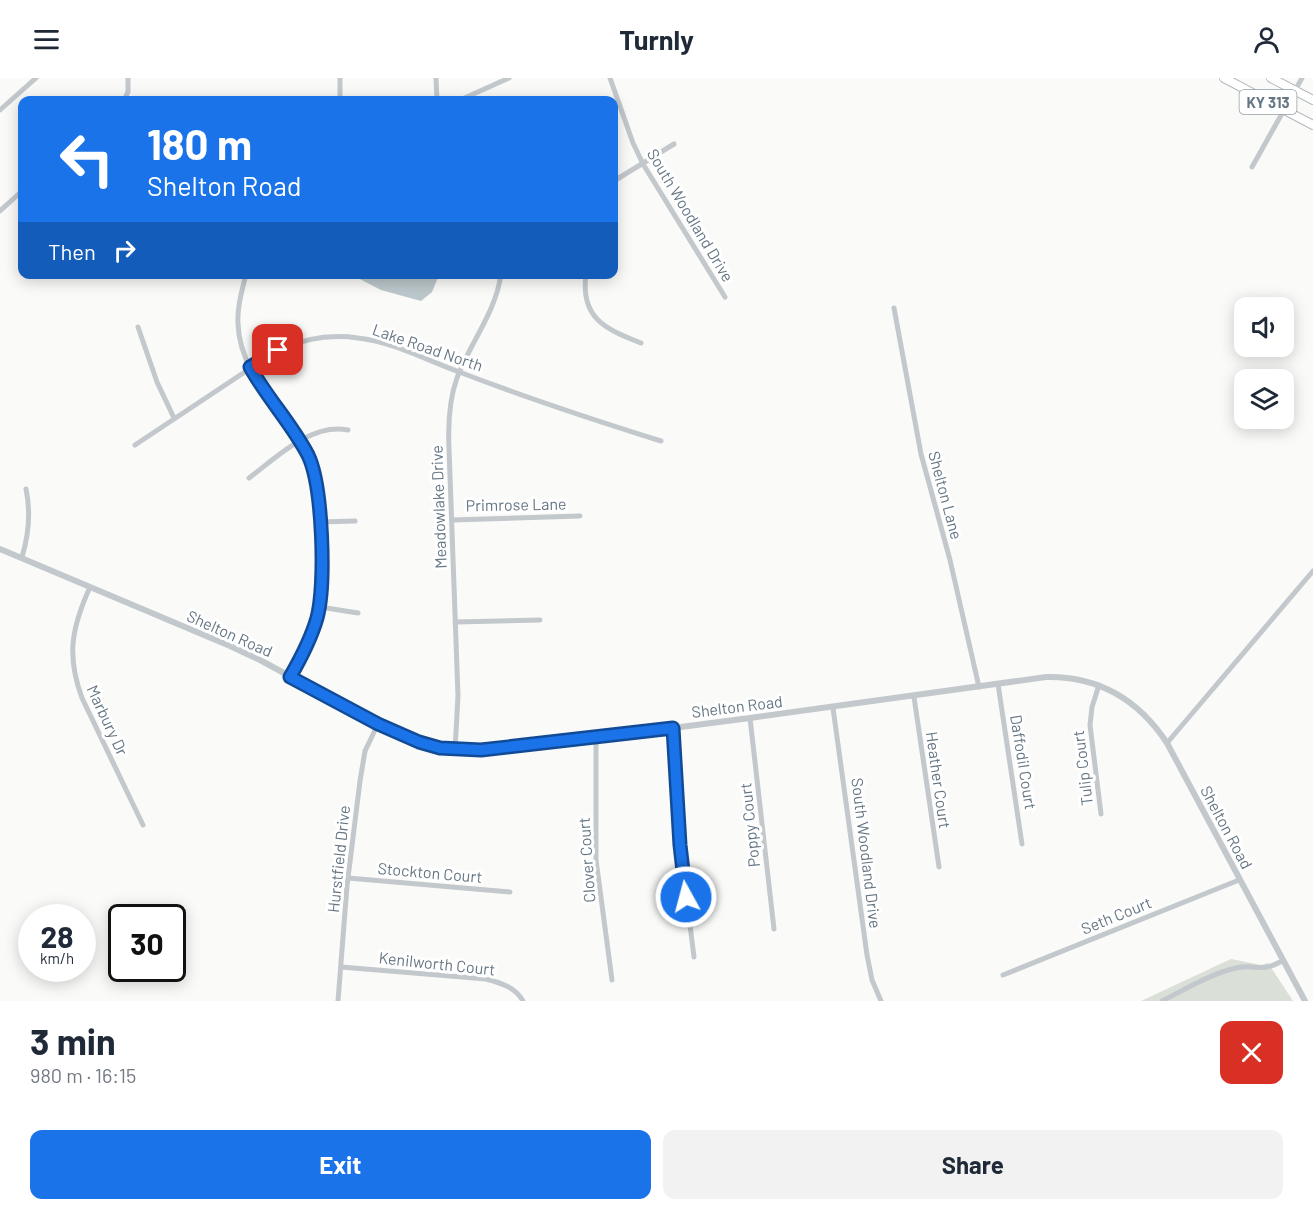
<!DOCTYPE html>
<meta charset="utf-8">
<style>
body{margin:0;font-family:Barlow,sans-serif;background:#f2f2f3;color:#1f2937;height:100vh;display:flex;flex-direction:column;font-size:22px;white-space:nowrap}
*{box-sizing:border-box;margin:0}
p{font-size:20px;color:#747a83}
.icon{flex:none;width:33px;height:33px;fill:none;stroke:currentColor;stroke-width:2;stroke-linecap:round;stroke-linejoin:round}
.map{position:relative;height:923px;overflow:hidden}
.panel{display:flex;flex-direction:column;background:#fff;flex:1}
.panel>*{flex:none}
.hud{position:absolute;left:18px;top:18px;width:600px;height:183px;border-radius:12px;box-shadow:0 3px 15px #0003;background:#1a73e8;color:#fff;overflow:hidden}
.tools{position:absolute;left:1234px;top:219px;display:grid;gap:12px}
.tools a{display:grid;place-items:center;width:60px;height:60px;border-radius:12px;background:#fff;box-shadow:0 3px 15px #0003;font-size:30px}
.speed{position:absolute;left:18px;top:826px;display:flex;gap:12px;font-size:30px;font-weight:700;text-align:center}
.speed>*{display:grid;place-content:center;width:78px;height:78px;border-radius:50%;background:#fff;box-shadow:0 3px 15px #0003;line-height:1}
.speed small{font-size:15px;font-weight:400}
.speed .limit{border:3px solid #111;border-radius:9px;background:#fff;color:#111}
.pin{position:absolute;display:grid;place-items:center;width:51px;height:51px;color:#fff;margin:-26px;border-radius:12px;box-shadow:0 3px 9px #0006}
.me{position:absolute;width:66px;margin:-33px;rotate:353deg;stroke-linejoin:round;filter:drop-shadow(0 0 4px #0008)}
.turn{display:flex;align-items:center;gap:21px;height:126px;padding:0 30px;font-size:27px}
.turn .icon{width:78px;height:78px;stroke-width:2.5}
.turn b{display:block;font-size:42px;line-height:51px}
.then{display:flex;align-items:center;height:57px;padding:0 30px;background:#0003;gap:12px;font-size:22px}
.round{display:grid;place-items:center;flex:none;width:63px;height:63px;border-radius:12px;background:#f2f2f3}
.headline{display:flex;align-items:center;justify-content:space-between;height:102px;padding:0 30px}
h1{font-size:36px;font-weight:700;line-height:45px}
.primary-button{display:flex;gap:12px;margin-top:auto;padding:12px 30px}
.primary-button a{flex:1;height:69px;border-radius:12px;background:#1a73e8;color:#fff;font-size:24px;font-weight:700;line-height:69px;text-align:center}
.primary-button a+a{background:#f2f2f3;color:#1f2937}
header{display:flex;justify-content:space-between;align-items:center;height:78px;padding:0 30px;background:#fff;font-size:27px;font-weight:700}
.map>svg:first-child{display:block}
.green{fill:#dadfd7}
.water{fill:#bbc7cb}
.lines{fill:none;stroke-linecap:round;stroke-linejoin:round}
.trunk-casing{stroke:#b4b9bd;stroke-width:10}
.minor{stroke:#c3c8cc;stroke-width:5}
.tertiary{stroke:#c3c8cc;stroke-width:6}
.trunk{stroke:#fff;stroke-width:8}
.route-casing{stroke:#114b97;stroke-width:15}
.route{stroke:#1a73e8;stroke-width:10}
.labels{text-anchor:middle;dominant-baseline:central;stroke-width:6;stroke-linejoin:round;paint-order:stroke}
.shield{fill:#fff;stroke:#939fa8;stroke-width:1.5}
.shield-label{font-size:15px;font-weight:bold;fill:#657683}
.street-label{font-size:16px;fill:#657683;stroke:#fff}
</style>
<header><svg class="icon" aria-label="menu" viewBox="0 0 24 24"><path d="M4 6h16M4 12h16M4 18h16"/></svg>Turnly<svg class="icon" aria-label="person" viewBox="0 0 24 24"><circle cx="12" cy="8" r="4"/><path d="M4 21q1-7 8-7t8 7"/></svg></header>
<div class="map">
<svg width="1313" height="923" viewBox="0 0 1313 923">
<rect width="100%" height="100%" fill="#fafaf8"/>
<!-- green -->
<polygon class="green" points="1231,881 1261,887 1268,885 1293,923 1141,923"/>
<!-- water -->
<polygon class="water" points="352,197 439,197 432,214 421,223 381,212"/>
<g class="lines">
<defs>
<g id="trunk">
<polyline points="1224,0 1313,47"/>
<polyline points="1271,0 1313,22"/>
</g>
</defs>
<!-- trunk casing -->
<use href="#trunk" class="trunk-casing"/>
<!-- minor -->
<g class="minor">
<polyline points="340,0 340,22"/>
<polyline points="436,0 437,22"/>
<polyline points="610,0 633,65 643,86 725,219"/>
<polyline points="124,22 128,14 128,0"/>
<polyline points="460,22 509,0"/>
<polyline points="0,32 36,0"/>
<polyline points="1252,89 1302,0"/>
<polyline points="614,103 674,66"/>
<polyline points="0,133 22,113"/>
<path d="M 246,196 C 242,213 237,229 238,246 C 240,299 286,333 308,378 C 323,409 326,507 317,541 C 311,561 301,580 290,599"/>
<path d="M 586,196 C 580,240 605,251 641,265"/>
<polyline points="894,230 921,376 950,482 979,609"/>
<polyline points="138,249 157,304 174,340"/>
<path d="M 135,367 L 278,272 C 303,261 331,256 358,260 C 394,264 428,283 462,295 C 527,320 594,342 661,363"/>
<path d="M 249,400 C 276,380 312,344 348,352"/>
<polyline points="452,442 580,438"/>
<polyline points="320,444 355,443"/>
<path d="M 22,479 C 29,456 31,435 26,411"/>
<path d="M 90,509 C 72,549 66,577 82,620 L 143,747"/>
<polyline points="320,529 358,535"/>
<polyline points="455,544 540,542"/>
<polyline points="998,606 1022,766"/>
<polyline points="1099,607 1092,629 1090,647 1101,736"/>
<polyline points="914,619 939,789"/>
<polyline points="833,630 867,877 872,902 881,923"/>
<polyline points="750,640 774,851"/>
<polyline points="673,650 680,767 694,879"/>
<polyline points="596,660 596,782 612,902"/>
<polyline points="1167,665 1313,493"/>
<path d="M 455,672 L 458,618 L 449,370 C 448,347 449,322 457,300 C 470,265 496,234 501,196"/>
<polyline points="348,800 510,814"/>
<path d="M 341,889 L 486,901 C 501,905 515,909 523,923"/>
<polyline points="1003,897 1239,802"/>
<polyline points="338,923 347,808 360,703 365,673 378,646"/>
<path d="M 1162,923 C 1186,911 1210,896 1236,890 C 1257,885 1259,896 1282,883"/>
</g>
<!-- tertiary -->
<path class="tertiary" d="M 0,471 L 230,568 L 260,582 L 378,646 L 413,661 L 440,670 L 464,672 L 596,660 L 750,640 L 1046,599 C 1099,598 1138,621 1167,665 L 1305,923"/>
<!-- trunk -->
<use href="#trunk" class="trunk"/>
</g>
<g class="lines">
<defs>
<path id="route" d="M 278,272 L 250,289 C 267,320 292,346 308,377 C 323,408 326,507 317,540 C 311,561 301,580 290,599 L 378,646 L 419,664 L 440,670 L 481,672 L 673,650 L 680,767 L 686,819"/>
</defs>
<!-- route casing -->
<use href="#route" class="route-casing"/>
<!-- route -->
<use href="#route" class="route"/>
</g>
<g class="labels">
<!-- shield labels -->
<rect class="shield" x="1239.5" y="12" width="57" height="24" rx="4.5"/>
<g class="shield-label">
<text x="1268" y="24">KY 313</text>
</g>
<!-- street labels -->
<g class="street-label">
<text transform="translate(691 137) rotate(59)">South Woodland Drive</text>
<text transform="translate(428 269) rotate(19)">Lake Road North</text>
<text transform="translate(946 417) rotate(75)">Shelton Lane</text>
<text transform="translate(516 426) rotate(-1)">Primrose Lane</text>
<text transform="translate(438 429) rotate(-92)">Meadowlake Drive</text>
<text transform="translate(230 555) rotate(24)">Shelton Road</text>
<text transform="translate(737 628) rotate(-7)">Shelton Road</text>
<text transform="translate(108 642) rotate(65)">Marbury Dr</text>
<text transform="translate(1024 684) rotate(81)">Daffodil Court</text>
<text transform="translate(1082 690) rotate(-97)">Tulip Court</text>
<text transform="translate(939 702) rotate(82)">Heather Court</text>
<text transform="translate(749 747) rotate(-96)">Poppy Court</text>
<text transform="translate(1227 749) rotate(62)">Shelton Road</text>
<text transform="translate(867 775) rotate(83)">South Woodland Drive</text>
<text transform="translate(338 781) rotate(-84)">Hurstfield Drive</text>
<text transform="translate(586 782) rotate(-94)">Clover Court</text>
<text transform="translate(430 794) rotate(5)">Stockton Court</text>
<text transform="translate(1116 837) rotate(-22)">Seth Court</text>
<text transform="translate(437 885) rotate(6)">Kenilworth Court</text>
</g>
</g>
</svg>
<div class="tools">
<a><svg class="icon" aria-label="sound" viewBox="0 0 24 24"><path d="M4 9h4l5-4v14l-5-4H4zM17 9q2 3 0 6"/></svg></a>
<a><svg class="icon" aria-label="layers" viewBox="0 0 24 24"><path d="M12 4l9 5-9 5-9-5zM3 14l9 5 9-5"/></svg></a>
</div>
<div class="speed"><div>28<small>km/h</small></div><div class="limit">30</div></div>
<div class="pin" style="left:278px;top:272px;background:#d93025"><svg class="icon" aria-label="arrive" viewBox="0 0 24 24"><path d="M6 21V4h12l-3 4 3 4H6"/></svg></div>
<svg class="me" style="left:686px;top:819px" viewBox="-20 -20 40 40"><circle r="17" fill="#1a73e8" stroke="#fff" stroke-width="3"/><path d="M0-11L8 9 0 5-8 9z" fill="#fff"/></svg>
<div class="hud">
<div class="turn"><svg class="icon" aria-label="left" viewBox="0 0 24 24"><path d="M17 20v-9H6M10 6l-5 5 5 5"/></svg><div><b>180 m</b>Shelton Road</div></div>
<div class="then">Then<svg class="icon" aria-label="right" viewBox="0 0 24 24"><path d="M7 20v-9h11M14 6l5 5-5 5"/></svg></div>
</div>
</div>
<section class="panel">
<div class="headline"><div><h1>3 min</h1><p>980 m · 16:15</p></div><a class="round" style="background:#d93025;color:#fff"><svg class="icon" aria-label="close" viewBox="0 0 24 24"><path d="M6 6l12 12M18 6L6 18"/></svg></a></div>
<div class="primary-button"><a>Exit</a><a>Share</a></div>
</section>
